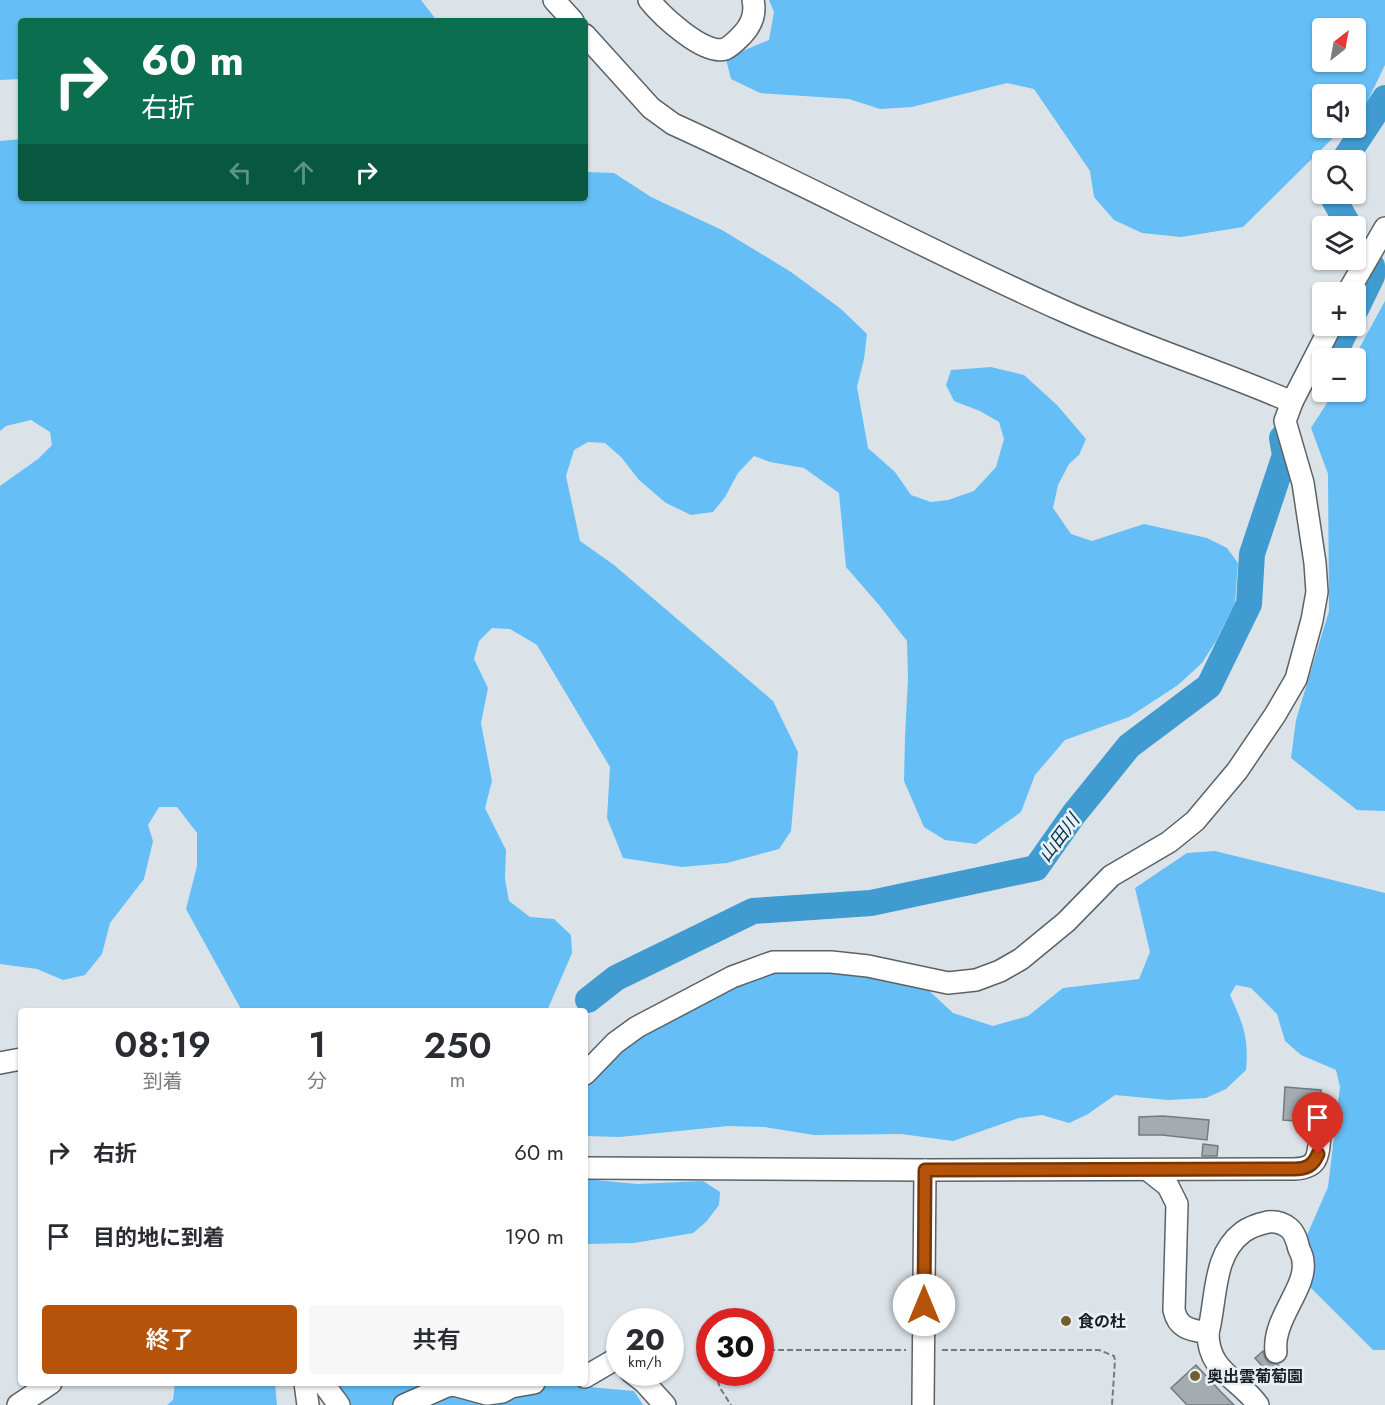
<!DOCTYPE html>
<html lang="ja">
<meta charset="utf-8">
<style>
body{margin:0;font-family:Jost,"Noto Sans JP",sans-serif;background:#f7f7f7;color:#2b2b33;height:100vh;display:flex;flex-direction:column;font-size:22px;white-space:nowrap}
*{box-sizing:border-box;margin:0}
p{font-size:20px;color:#7c7c81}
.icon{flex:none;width:33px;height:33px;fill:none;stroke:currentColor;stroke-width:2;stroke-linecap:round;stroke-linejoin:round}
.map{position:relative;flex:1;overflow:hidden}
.drawer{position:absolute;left:18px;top:1008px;width:570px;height:378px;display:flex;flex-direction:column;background:#fff;border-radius:6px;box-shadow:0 2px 4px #0004}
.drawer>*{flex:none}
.hud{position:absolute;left:18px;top:18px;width:570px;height:183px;border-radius:6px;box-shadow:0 2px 4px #0004;background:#0b6e4f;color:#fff;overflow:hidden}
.needle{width:39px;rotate:31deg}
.fabs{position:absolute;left:1312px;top:18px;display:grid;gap:12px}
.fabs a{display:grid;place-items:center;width:54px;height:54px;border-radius:6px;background:#fff;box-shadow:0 2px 4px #0004;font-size:30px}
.speed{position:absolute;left:606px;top:1308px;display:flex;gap:12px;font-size:30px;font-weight:700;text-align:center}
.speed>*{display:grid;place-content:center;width:78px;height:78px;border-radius:50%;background:#fff;box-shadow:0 2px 4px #0004;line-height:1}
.speed small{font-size:15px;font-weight:400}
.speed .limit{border:9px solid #d22;background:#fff;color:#111}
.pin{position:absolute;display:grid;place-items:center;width:51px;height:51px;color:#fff;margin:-62px -26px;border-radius:50% 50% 50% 0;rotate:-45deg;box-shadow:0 0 6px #0007}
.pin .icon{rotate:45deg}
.me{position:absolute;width:66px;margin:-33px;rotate:0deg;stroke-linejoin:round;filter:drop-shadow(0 0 4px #0008)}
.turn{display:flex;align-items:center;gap:21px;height:126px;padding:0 24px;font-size:27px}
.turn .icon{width:78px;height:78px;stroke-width:2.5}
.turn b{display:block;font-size:42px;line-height:51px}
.lanes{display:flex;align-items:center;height:57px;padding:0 24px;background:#0003;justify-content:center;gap:30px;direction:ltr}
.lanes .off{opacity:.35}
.eta{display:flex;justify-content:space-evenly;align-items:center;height:102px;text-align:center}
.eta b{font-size:36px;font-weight:600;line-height:42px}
.action{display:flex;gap:12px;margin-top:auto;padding:12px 24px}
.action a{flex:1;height:69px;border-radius:6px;background:#b45309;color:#fff;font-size:24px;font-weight:600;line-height:69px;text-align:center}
.action a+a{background:#f7f7f7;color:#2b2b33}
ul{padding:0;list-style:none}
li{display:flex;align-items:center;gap:18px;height:84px;padding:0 24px}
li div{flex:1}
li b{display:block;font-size:22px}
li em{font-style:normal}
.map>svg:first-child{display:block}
.forest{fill:#65bef5;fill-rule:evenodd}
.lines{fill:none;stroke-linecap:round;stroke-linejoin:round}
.river{stroke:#409bd0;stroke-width:26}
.building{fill:#a4acb1;stroke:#737a80;stroke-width:1.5}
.minor-casing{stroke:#5b6267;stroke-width:24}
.path{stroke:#757a7e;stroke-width:2;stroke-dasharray:6 3;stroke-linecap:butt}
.minor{stroke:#fff;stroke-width:21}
.route-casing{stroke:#753606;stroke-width:15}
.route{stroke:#b45309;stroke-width:10}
.poi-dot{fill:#725f2e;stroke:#e8f1f7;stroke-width:2}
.labels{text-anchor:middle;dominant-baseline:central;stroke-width:5;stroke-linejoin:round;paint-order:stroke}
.poi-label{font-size:16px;font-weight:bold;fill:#1c1f21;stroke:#e8f1f7;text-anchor:start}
.water-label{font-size:18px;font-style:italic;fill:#062f44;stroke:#e8f1f7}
</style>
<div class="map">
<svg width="1385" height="1405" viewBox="0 0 1385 1405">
<rect width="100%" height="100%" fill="#dbe3e9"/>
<!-- forest -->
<g class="forest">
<polygon points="0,0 421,0 434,17 435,21 21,21 21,79 0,80"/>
<path d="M 769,0 L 1385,0 L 1385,65 L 1366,104 L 1356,115 L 1356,94 L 1323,94 L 1323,128 L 1343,128 L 1243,227 L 1181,237 L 1142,233 L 1114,220 L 1094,197 L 1090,171 L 1034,89 L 1007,83 L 912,107 L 880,109 L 849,99 L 760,93 L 731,79 L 726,59 L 733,55 L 769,40 L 774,12 ZM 1323,28 L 1356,28 L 1356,62 L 1323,62 Z"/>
<polygon points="21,139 21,198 585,198 585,172 614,173 651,197 722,230 791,272 841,309 867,334 864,359 857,387 868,448 895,472 911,495 931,502 948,500 974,491 996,467 1004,439 999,422 980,411 954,401 946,385 951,370 991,367 1024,375 1057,405 1086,439 1079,455 1069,464 1058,485 1053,508 1071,534 1092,541 1144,524 1207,538 1227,548 1238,563 1235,603 1216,641 1202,663 1178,685 1129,717 1065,740 1035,775 1021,812 976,844 945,840 924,827 904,781 905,738 908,679 907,641 879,605 846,567 839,493 804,468 770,462 754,456 738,473 725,497 713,512 691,515 666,503 639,480 621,457 605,443 588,442 574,450 566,476 580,541 614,565 773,701 798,752 791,831 779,849 727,863 682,867 623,858 607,818 610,767 537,645 510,629 492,628 479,641 474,659 488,688 481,723 492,781 485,808 506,850 505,879 509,901 530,917 554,919 571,935 572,953 547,1011 242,1011 186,909 197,866 197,833 177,807 159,807 148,825 153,841 144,879 110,923 102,954 85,975 63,980 37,969 0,964 0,486 38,459 52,445 50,432 31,420 6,426 0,431 0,141"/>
<polygon points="1385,301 1385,811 1357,810 1291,758 1296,720 1329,611 1328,474 1311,428 1334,392 1356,392 1356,358 1354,358"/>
<path d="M 1215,851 L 1385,893 L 1385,1350 L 1373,1350 L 1310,1287 L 1308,1253 L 1304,1242 L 1328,1187 L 1340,1087 L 1336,1070 L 1301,1055 L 1285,1041 L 1277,1014 L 1251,988 L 1236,985 L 1230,995 C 1243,1024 1249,1037 1246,1070 L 1226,1089 L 1206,1098 L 1168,1100 L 1115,1095 L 1088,1114 L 1069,1123 L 1042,1115 L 1019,1118 L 953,1141 L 901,1134 L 814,1135 L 764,1127 L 728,1126 L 620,1137 L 585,1136 L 585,1080 L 619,1046 L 786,959 L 924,986 L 953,1013 L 993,1026 L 1028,1016 L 1063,988 L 1139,979 L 1150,952 L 1135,888 L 1187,853 Z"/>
<polygon points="585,1179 637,1184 703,1181 720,1192 719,1205 706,1222 693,1233 634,1243 585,1244"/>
<polygon points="175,1383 275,1383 277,1405 167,1405 173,1400"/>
<polygon points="329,1383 545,1383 634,1391 643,1405 340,1405"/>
</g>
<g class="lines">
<!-- river -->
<g class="river">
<polyline points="1344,160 1385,98"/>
<polyline points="1331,194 1349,226"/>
<polyline points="1356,309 1372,276 1372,266"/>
<polyline points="1332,358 1348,326"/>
<polyline points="588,1000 616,978 753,911 871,903 1036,868 1074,814 1129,746 1209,686 1249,604 1252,554 1285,455 1282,438"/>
</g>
</g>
<!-- building -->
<g class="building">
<polygon points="1285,1087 1321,1090 1321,1095 1325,1096 1323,1123 1283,1120"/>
<polygon points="1163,1116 1209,1120 1207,1140 1162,1135 1139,1135 1139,1117"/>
<polygon points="1203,1144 1218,1146 1217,1156 1202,1156"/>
<polygon points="1263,1351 1265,1358 1269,1363 1277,1364 1280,1367 1270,1375 1255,1358"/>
<polygon points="1196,1365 1221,1392 1234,1405 1187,1405 1171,1388"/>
</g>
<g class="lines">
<defs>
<g id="minor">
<polyline points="554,0 573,21"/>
<path d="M 649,0 C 661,15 704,56 725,49 C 732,46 738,39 743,34 C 752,24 756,13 753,0"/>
<path d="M 585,35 L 651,108 L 673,124 C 803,183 929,251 1059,309 C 1136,344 1215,369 1292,402"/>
<polyline points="1348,292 1385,228"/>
<polyline points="0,1063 21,1059"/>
<polyline points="585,1074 615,1043 637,1027 732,977 773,962 831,962 868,966 948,983 976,980 1000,971 1021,959 1066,922 1111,876 1169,842 1195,821 1237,771 1275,715 1296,679 1312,620 1317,592 1315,563 1303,483 1285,421 1292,402 1331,326"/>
<path d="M 585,1168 L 925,1170 L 1294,1169 C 1318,1168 1318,1157 1320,1136"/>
<path d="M 1148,1170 L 1168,1186 L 1177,1204 L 1174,1310 C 1178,1329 1191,1330 1208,1333 C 1208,1372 1239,1378 1258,1405"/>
<path d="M 1208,1333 C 1217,1299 1212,1255 1243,1232 C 1251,1226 1259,1224 1268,1222 C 1276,1221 1284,1224 1289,1228 C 1295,1233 1297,1241 1299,1249 C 1301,1253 1303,1257 1303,1262 C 1307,1288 1272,1319 1276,1352"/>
<polyline points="631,1372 644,1382 665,1405"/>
<polyline points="585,1377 614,1360"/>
<polyline points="305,1383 308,1405"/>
<polyline points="323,1383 339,1405"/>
<polyline points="18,1405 51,1383"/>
<polyline points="404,1405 447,1386 454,1385 487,1394 502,1392 511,1387 534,1383"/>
<polyline points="923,1405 925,1170"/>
</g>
</defs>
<!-- minor casing -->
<use href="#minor" class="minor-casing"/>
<!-- path -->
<g class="path">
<polyline points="760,1350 906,1350"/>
<polyline points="942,1350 1099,1350 1114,1356 1115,1360 1112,1405"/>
<polyline points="710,1354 710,1360"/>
<polyline points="715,1372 720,1388 731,1405"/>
</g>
<!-- minor -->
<use href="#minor" class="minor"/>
</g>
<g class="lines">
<defs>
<path id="route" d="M 924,1305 L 925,1170 L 1294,1169 C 1306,1169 1313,1166 1318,1154"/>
</defs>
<!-- route casing -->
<use href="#route" class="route-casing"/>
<!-- route -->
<use href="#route" class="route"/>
</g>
<!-- markers -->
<g class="poi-dot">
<circle cx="1066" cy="1321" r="6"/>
<circle cx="1195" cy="1376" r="6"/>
</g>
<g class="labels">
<!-- poi labels -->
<g class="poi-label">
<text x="1078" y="1321">食の杜</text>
<text x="1207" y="1376">奥出雲葡萄園</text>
</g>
<!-- water labels -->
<g class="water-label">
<text transform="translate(1059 838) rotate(-53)">山田川</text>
</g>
</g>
</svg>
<div class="fabs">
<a><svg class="needle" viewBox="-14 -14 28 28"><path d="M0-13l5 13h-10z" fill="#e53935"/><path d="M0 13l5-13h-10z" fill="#7c7c81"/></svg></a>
<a><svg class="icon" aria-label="sound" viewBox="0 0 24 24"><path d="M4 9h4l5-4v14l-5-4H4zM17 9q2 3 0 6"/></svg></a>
<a><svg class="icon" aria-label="search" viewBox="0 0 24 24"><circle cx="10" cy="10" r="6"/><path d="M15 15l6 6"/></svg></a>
<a><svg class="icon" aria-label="layers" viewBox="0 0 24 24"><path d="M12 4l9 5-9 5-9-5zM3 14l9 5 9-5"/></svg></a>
<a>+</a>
<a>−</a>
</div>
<div class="speed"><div>20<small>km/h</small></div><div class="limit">30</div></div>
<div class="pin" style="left:1318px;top:1154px;background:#d93025"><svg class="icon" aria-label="arrive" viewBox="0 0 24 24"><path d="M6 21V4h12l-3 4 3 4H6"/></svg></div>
<svg class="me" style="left:924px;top:1305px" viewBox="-20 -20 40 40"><circle r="19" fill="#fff"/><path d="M0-13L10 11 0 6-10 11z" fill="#b45309"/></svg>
<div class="hud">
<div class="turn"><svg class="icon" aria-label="right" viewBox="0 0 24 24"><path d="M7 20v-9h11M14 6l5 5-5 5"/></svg><div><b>60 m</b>右折</div></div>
<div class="lanes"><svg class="icon off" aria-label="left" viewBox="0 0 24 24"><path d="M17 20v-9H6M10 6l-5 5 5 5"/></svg><svg class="icon off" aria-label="ahead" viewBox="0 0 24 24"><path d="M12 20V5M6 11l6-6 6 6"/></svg><svg class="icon" aria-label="right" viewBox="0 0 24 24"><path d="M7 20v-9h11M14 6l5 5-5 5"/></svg></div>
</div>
<section class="drawer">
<div class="eta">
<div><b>08:19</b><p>到着</p></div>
<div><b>1</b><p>分</p></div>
<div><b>250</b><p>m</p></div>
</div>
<ul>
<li><svg class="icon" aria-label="right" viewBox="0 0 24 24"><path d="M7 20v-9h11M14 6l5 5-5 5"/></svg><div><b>右折</b></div><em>60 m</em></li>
<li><svg class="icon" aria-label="arrive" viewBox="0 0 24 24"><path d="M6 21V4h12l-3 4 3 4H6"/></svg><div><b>目的地に到着</b></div><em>190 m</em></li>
</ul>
<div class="action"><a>終了</a><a>共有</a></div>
</section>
</div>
